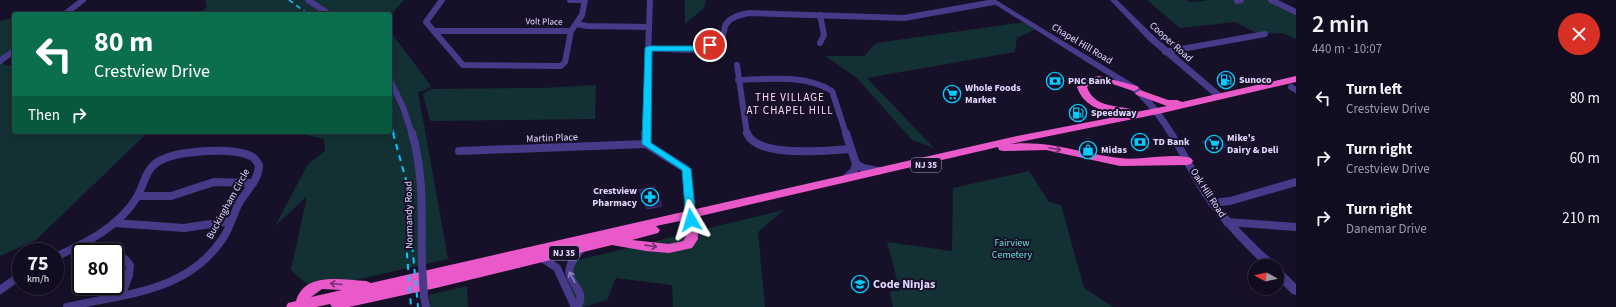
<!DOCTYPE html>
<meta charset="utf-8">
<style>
body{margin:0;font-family:"Source Sans 3",sans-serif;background:#1e1a2c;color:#f1f3f6;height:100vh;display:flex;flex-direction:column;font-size:15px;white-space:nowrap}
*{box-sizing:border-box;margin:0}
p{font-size:13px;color:#9c9ba4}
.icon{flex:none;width:22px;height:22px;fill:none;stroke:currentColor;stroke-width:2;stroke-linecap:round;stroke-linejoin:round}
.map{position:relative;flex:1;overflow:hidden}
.details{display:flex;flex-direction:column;background:#110c1f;width:320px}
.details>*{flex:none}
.top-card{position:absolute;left:12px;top:12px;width:380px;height:122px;border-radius:4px;box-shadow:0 2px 10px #0003,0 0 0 1px #302c3d;background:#0b6e4f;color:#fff;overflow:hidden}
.needle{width:26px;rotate:278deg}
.buttons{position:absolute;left:1248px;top:259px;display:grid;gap:8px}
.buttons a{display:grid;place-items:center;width:36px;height:36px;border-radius:50%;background:#110c1f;box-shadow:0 2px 10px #0003,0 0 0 1px #302c3d;font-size:20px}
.speed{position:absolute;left:12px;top:243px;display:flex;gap:8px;font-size:20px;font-weight:700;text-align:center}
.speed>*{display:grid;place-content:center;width:52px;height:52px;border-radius:50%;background:#110c1f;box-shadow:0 2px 10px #0003,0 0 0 1px #302c3d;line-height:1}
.speed small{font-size:10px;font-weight:400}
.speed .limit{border:2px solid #111;border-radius:6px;background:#fff;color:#111}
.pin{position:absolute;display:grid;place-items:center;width:34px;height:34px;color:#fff;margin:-17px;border:2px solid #fff;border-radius:50%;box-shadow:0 1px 4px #0007}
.me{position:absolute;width:44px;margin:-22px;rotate:353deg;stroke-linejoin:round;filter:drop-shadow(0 0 3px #0008)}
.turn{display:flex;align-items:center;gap:14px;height:84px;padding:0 16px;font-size:18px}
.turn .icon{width:52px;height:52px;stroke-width:2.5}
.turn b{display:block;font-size:28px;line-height:34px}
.then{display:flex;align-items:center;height:38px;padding:0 16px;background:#0003;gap:8px;font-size:15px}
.round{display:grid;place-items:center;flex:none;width:42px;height:42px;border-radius:21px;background:#1e1a2c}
.overview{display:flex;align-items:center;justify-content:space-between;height:68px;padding:0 16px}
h1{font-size:24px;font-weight:600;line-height:30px}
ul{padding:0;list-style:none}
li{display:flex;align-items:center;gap:12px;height:60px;padding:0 16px}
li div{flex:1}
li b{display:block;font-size:15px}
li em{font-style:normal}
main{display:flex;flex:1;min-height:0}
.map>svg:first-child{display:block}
.green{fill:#133134}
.building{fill:#2a1b4b;stroke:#442d77}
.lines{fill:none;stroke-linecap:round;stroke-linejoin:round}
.minor-far1{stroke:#463a89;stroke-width:6}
.minor{stroke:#463a89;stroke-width:8}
.tertiary{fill:#463a89;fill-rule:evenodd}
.trunk{fill:#ea59c9;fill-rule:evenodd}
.rail-far1{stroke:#04caff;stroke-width:1.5;stroke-dasharray:5 4;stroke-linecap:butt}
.rail{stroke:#04caff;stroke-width:2;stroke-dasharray:6 5.5;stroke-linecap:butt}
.minor-bridge{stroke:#463a89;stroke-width:8}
.oneway{stroke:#763171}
.oneway2{stroke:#8c81be}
.route{fill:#04caff;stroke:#0383a6}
.labels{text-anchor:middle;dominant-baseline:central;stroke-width:4;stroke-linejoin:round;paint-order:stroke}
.far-street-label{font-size:9px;fill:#e1d8ff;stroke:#171029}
.shield{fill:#171029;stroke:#a49cbf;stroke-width:1}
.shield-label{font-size:9px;font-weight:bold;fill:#e1d8ff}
.street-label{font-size:10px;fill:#e1d8ff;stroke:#171029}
.poi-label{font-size:10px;font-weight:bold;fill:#e1d8ff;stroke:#171029;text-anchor:start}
.park-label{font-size:10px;fill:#60e3d1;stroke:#171029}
.neighbourhood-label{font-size:11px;letter-spacing:1px;fill:#ffdaee;stroke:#171029}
.near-poi-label{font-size:12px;font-weight:bold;fill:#e1d8ff;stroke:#171029;text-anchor:start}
</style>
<main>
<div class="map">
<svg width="1296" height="307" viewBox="0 0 1296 307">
<rect width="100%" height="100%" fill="#171029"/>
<!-- green -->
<g class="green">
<polygon points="205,0 404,0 390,16 390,14 200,14 207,6"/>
<polygon points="685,0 706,0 704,8 685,24"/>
<polygon points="1147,0 1187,0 1190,2 1206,1 1205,0 1271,0 1296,12 1296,39 1283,33 1259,34 1235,22 1180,28"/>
<polygon points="14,18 14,48 1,58 4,65 14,66 14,132 152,132 147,133 36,240 0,256 0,21"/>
<polygon points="1026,22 1036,29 1017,38 1015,52 867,78 934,148 912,140 857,78 825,56 864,56 876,43"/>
<polygon points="390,31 431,86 426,90 418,92 448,259 320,288 309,286 291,270 307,196 275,226 308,164 325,151 324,139 292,132 390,132"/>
<polygon points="596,85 595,119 430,121 423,94 431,89 543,88"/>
<polygon points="1029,171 1049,202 1061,205 1084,288 1113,307 893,307 890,291 900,291 887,242 952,251 953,188"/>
<polygon points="784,210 758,232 765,307 673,307 672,285 616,278 607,300 583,307 576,307 567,278 574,261"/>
<polygon points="467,286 468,307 430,307 429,295"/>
</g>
<!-- building -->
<g class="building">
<polygon points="1216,139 1228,147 1218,149 1215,147 1211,148 1202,142"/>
<polygon points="654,187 662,206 647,209 639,190"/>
</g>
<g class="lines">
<!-- minor-far1 -->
<g class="minor-far1">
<polyline points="308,0 329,14"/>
<polyline points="442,0 426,22 463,65 554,66 561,66 565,62 571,31 582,15 585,0"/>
<polyline points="570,0 585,0"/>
<polyline points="1271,0 1296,12"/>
<polyline points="1237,1 1241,0"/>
<polyline points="65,14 83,0"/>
<polyline points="820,15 824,35 820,43"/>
<polyline points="577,24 587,26 649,27"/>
<polyline points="434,31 571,31"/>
<path d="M 648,48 C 667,49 708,55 721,38 C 724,35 724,30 725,26 C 729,17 740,15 749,13 L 904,18 L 994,2"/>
<polyline points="1165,52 1265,34"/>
<polyline points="0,61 14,51"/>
<polyline points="737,65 747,134"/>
<polyline points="390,80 403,107 412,134"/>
<path d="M 738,80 C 769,79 805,74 832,91 L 846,134"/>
<polyline points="1291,87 1296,90"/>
<polyline points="645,134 650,0"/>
</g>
<!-- minor -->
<g class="minor">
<path d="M 412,133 C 425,177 421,220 422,265"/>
<polyline points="645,133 646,144 686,169 689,214"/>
<path d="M 747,133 C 757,159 828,150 851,149"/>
<polyline points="846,133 856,164 854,171 846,178"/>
<polyline points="459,151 646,144"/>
<polyline points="856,164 863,168 878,171"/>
<polyline points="138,196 171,196 214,182 253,183"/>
<polyline points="1212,203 1230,201 1296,182"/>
<polyline points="1227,222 1296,227"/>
<polyline points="114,223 184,228 231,221"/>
<polyline points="80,245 85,249 99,252"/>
<polyline points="115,256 125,259 130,265 129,275 122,294"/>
<path d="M 55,257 C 86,243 119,227 137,197 C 144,185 145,171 156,163 C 174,150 231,147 251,156 C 255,158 257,162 259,165 C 259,181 245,191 238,205 C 233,215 230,228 223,238 C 187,293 125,293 67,307"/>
<polyline points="542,258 557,268 575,307"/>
<polyline points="0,290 21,275"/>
<polyline points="424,296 426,307"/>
<path d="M 577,307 C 589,291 565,282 570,267 C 572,259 578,254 582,248"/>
</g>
<!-- tertiary -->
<g class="tertiary">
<path d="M 988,0 L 996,0 L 1137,86 C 1176,120 1192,171 1224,211 C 1234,223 1246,235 1257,246 C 1263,252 1272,258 1276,266 L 1264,266 C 1242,244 1220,222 1202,195 C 1179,158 1165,119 1131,90 Z"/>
<polygon points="1110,0 1117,0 1155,37 1222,94 1223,96 1222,98 1216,98 1149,41"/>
<polygon points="1277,268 1281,269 1296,284 1296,295 1292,294 1277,279"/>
</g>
<!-- trunk -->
<path class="trunk" d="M 1099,76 L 1137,86 L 1139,88 L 1137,90 L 1134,91 C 1121,88 1098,75 1087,87 C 1094,108 1117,105 1135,110 L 1136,112 L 1167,106 L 1137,95 L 1135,93 L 1140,90 L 1168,100 L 1177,100 L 1182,102 L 1296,76 L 1296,82 L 1158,114 L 1010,144 C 1053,140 1080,154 1120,158 C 1143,161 1168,152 1191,158 L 1193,161 L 1191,164 L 1187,165 L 1120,166 L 1046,150 L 1003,151 L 999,150 L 998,147 L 696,217 L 698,239 L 692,248 L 669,253 L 646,251 L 612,245 L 436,288 L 349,307 L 332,307 L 330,304 L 316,307 L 286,307 L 288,303 L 296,301 C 305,271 342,280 366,281 L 371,283 L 1017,136 L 1125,115 C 1105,112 1084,108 1077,87 L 1083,80 ZM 685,220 L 686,236 L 683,241 L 669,244 L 632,240 L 658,233 L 660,230 L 656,226 ZM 322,289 L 342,290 L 311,297 Z"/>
<!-- rail-far1 -->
<g class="rail-far1">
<polyline points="289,0 308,14"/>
<polyline points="390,121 394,134"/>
</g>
<!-- rail -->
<g class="rail">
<polyline points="393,133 406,180 418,307"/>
<polyline points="406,241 411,307"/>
</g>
<!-- minor-bridge -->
<polyline class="minor-bridge" points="422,265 424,296"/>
</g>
<!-- one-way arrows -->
<defs><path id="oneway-shaft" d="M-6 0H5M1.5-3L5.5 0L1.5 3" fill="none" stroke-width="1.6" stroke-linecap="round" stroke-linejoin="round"/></defs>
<g class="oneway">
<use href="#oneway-shaft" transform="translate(1055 149) rotate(12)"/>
<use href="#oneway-shaft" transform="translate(651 246) rotate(8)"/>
<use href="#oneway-shaft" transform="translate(336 284) rotate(-175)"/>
</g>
<use class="oneway2" href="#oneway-shaft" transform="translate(572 277) rotate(-118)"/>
<!-- route -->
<polygon class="route" points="710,43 713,45 712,47 693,51 652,51 651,143 691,169 696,220 691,223 686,220 682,170 642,144 645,48 648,46 693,46"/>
<!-- icons -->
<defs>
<symbol id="fuel-ring" viewBox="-11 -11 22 22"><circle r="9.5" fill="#171029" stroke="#04caff" stroke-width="1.5"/><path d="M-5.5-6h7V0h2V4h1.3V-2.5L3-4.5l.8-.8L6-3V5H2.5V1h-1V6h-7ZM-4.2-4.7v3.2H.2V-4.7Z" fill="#04caff"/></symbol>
<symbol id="bank-ring" viewBox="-11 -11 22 22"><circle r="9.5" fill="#171029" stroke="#04caff" stroke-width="1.5"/><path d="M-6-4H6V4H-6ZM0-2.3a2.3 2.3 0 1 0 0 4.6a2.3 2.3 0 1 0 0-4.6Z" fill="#04caff"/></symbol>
<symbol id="supermarket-ring" viewBox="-11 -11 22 22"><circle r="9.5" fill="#171029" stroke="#04caff" stroke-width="1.5"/><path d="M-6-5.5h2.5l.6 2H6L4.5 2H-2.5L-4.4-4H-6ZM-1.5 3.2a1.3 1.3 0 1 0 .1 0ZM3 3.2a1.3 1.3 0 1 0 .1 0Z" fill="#04caff"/></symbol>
<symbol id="shop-ring" viewBox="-11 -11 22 22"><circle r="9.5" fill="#171029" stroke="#04caff" stroke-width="1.5"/><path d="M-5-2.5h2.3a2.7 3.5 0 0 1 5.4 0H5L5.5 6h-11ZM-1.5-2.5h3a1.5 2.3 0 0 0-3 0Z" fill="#04caff"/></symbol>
<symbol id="pharmacy-ring" viewBox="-11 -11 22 22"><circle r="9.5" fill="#171029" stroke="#04caff" stroke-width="1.5"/><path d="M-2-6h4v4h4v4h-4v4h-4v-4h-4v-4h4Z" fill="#04caff"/></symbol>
<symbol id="school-ring" viewBox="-11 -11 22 22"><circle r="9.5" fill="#171029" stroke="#04caff" stroke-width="1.5"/><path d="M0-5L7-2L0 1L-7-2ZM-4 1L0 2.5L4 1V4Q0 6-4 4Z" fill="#04caff"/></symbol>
</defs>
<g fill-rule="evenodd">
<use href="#fuel-ring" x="1216" y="70" width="20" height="20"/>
<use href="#bank-ring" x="1045" y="71" width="20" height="20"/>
<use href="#supermarket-ring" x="942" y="84" width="20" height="20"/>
<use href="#fuel-ring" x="1068" y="103" width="20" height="20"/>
<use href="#bank-ring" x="1130" y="132" width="20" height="20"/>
<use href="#supermarket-ring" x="1204" y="134" width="20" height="20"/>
<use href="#shop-ring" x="1078" y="140" width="20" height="20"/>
<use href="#pharmacy-ring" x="640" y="187" width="20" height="20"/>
<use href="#school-ring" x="850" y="274" width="20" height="20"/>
</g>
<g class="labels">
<!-- far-street labels -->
<g class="far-street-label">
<text transform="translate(544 22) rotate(1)">Volt Place</text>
</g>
<!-- shield labels -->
<g class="shield">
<rect x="911" y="158" width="30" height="14" rx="3"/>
<rect x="549" y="246" width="30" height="14" rx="3"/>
</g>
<g class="shield-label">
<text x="926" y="165">NJ 35</text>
<text x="564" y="253">NJ 35</text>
</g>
<!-- street labels -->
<g class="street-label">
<text transform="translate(1171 42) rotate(42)">Cooper Road</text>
<text transform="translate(1082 44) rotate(31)">Chapel Hill Road</text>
<text transform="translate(552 138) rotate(-2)">Martin Place</text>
<text transform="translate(1208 193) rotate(57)">Oak Hill Road</text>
<text transform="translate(228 204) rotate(-61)">Buckingham Circle</text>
<text transform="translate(409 215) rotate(-91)">Normandy Road</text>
</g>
<!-- poi labels -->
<g class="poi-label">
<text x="1239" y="80">Sunoco</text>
<text x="1068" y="81">PNC Bank</text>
<text x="965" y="88">Whole Foods<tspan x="965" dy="12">Market</tspan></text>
<text x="1091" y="113">Speedway</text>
<text x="1227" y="138">Mike's<tspan x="1227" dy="12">Dairy &amp; Deli</tspan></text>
<text x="1153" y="142">TD Bank</text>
<text x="1101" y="150">Midas</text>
<text x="637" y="191" text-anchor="end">Crestview<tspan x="637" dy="12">Pharmacy</tspan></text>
</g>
<!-- park labels -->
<g class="park-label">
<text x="1012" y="243">Fairview<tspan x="1012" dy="12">Cemetery</tspan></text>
</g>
<!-- neighbourhood labels -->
<g class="neighbourhood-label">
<text x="790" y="97">THE VILLAGE<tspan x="790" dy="13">AT CHAPEL HILL</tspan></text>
</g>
<!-- near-poi labels -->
<g class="near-poi-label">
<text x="873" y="284">Code Ninjas</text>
</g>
</g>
</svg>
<div class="buttons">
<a><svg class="needle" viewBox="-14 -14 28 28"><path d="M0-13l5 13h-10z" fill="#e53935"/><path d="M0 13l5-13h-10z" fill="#9c9ba4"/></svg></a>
</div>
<div class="speed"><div>75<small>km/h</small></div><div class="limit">80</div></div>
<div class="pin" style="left:710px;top:45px;background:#d93025"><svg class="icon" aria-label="arrive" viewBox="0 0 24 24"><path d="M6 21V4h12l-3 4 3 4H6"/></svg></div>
<svg class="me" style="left:691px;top:220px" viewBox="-20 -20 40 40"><path d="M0-17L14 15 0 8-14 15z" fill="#04caff" stroke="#fff" stroke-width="4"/></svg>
<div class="top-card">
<div class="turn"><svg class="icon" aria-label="left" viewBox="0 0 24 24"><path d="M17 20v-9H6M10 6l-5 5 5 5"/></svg><div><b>80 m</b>Crestview Drive</div></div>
<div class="then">Then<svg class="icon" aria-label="right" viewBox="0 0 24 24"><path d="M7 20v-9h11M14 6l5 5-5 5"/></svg></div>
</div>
</div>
<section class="details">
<div class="overview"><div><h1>2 min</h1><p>440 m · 10:07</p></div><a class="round" style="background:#d93025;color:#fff"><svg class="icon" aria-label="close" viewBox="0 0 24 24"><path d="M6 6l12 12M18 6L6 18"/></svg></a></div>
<ul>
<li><svg class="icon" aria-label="left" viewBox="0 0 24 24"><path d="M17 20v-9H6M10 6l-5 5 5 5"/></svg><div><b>Turn left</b><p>Crestview Drive</p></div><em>80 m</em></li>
<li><svg class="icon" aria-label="right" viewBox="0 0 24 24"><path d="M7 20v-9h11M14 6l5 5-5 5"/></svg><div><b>Turn right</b><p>Crestview Drive</p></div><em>60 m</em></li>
<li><svg class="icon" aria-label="right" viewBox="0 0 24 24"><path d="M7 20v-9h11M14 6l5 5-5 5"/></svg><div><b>Turn right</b><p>Danemar Drive</p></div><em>210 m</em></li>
</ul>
</section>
</main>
